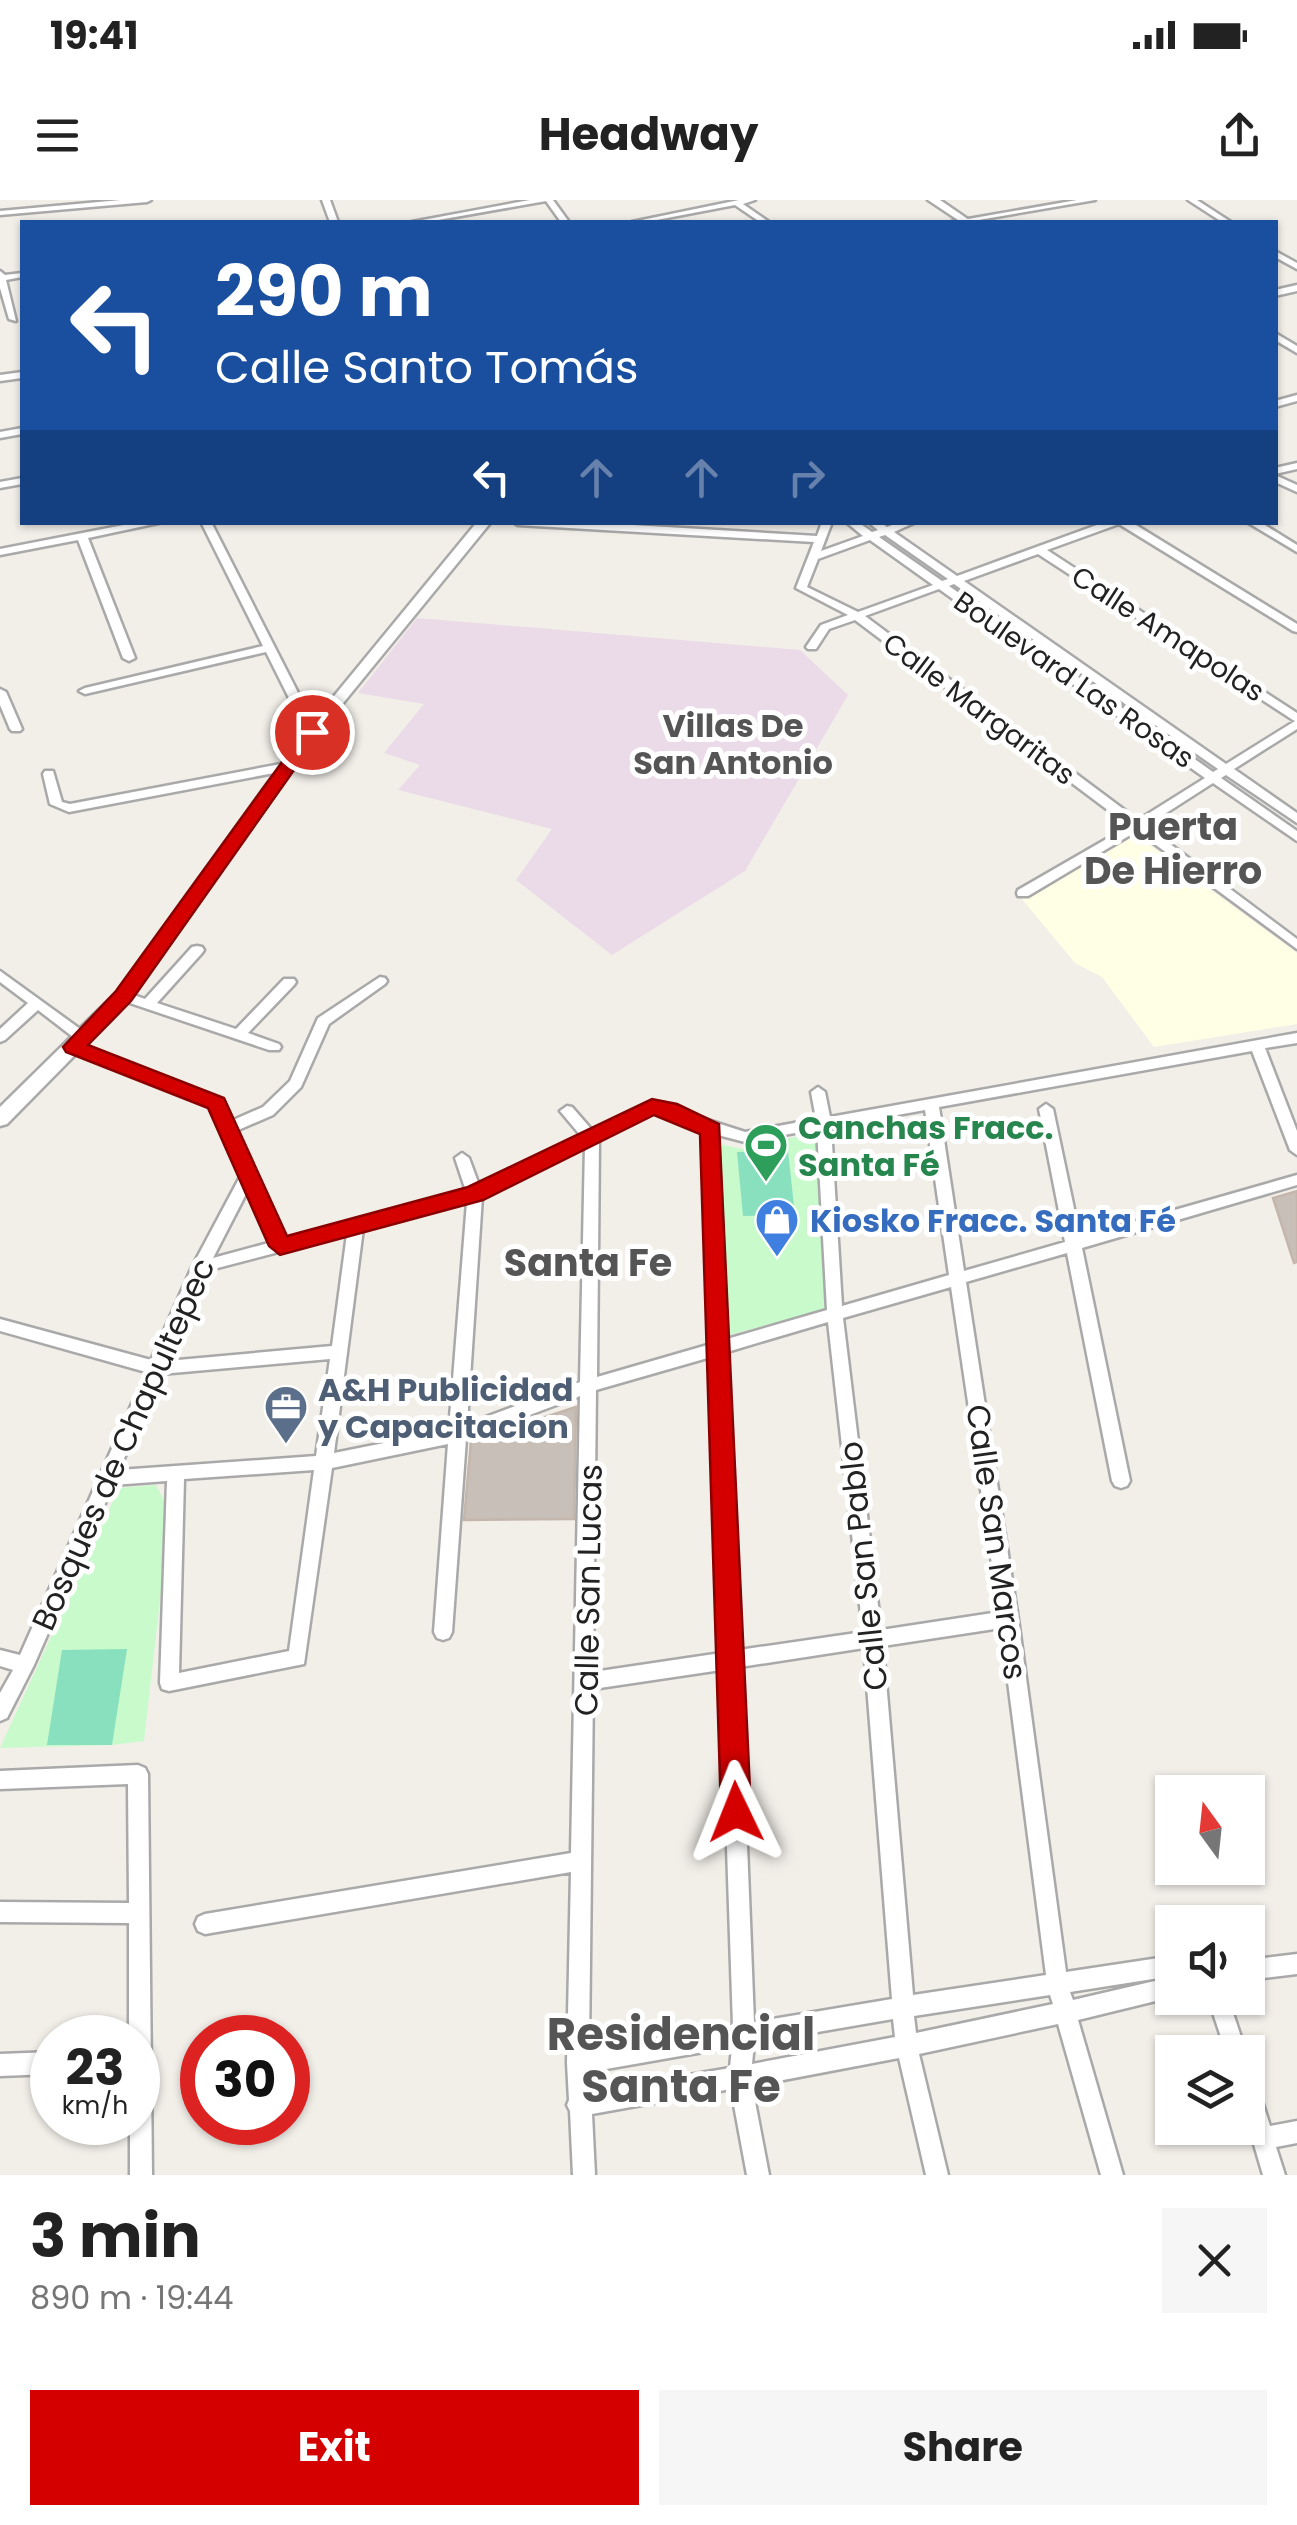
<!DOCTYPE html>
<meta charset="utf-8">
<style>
body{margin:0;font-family:Poppins,sans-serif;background:#f6f6f6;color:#222;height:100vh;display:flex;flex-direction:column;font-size:38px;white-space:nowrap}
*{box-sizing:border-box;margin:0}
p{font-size:32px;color:#767676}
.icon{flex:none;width:55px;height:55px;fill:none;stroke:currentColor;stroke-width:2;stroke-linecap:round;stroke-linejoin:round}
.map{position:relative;height:1975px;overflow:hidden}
.panel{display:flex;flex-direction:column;background:#fff;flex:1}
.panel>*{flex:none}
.guide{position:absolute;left:20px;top:20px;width:1258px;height:305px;border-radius:0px;box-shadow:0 2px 8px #0004;background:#1a4fa0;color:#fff;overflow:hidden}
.needle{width:65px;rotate:345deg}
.fabs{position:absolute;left:1155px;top:1575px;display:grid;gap:20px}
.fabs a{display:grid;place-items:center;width:110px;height:110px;border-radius:0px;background:#fff;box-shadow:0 2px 8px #0004;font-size:50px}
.speed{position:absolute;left:30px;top:1815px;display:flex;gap:20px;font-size:50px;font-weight:700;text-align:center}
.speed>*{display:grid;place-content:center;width:130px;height:130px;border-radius:50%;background:#fff;box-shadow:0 2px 8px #0004;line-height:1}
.speed small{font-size:25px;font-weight:400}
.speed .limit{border:15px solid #d22;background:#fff;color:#111}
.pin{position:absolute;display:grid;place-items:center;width:85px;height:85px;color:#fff;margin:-42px;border:5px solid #fff;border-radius:50%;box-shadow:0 2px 10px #0007}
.me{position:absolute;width:110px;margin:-55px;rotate:358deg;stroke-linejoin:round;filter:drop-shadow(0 0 8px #0008)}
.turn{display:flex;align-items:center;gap:35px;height:210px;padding:0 30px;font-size:45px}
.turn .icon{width:130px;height:130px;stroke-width:2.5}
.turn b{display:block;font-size:70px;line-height:85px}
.lanes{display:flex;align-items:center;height:95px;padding:0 30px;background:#0003;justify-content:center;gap:50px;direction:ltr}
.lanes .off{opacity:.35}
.round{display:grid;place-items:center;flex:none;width:105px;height:105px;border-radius:0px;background:#f6f6f6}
.head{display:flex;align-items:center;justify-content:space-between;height:170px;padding:0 30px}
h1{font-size:60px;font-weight:700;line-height:75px}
.action{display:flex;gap:20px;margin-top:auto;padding:20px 30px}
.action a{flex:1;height:115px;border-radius:0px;background:#d40000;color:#fff;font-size:40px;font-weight:700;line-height:115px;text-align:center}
.action a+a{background:#f6f6f6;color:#222}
.status{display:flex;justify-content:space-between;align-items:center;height:70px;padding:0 50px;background:#fff;direction:ltr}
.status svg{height:28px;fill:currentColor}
header{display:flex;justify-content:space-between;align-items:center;height:130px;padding:0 30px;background:#fff;font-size:45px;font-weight:700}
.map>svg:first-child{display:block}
.industrial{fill:#ebdbe8}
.education{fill:#ffffe5}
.park{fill:#c8facc}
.pitch{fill:#88e0be}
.building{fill:#c7bfb8;stroke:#c4b6ab;stroke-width:2.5}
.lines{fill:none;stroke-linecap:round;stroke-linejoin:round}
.minor-casing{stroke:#a9a9a9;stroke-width:5}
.tertiary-casing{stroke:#a9a9a9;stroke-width:5}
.minor{fill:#fff;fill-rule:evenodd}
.tertiary{fill:#fff;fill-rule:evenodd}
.route{fill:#d40000;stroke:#8a0000;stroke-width:2.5}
.labels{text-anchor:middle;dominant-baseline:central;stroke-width:10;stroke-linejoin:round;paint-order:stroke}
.far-street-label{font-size:28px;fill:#222;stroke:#fff}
.far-quarter-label{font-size:32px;font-weight:bold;fill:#555;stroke:#fff}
.leisure-label{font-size:32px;font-weight:bold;fill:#27864d;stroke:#fff;text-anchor:start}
.shop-label{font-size:32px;font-weight:bold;fill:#366cbe;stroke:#fff;text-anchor:start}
.service-label{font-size:32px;font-weight:bold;fill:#4e5e75;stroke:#fff;text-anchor:start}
.street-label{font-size:32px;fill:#222;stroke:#fff}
.quarter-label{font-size:38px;font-weight:bold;fill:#555;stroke:#fff}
.near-quarter-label{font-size:45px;font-weight:bold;fill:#555;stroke:#fff}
</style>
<div class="status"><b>19:41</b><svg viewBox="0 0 49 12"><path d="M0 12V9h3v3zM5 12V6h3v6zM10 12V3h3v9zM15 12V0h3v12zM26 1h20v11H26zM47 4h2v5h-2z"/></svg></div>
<header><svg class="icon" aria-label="menu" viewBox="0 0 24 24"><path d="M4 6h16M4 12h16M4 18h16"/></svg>Headway<svg class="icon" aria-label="share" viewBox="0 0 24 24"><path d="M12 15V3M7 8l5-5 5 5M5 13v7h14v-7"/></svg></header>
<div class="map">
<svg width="1297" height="1975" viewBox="0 0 1297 1975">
<rect width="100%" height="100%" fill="#f2efe9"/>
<!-- industrial -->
<polygon class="industrial" points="417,418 800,450 848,495 745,671 612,755 516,680 552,629 398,590 420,565 384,553 424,504 358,493"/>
<!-- education -->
<polygon class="education" points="1136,635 1297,753 1297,824 1154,847 1102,777 1075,763 1022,699"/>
<!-- park -->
<g class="park">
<polygon points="816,932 828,1109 725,1136 715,943 742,949"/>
<polygon points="156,1285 170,1312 144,1541 112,1545 0,1548 119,1288"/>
</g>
<!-- pitch -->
<g class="pitch">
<polygon points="788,951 795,1015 743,1016 737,952"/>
<polygon points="127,1449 112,1545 47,1545 62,1450"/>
</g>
<!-- building -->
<g class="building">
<polygon points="1297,991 1297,1062 1294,1063 1273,998"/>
<polygon points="576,1207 574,1319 464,1320 471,1241"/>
</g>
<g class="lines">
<defs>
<g id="minor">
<polygon points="121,0 151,0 147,2 0,15 0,11"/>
<polygon points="322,0 330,0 338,22 330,22"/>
<polygon points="530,0 553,0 569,22 561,22 546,1 427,22 412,22"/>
<polygon points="739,0 755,0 743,4 769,22 760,22 735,5 646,22 632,22"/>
<polygon points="1077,0 1095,0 967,22 951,22"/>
<polygon points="1188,0 1197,0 1231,22 1222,22"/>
<polygon points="1275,51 1297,63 1297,69 1275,57"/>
<polygon points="0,71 5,75 22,73 22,77 6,80 16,121 9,119 0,88"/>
<polygon points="1275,133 1297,146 1297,153 1275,140"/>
<polygon points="22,172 22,178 0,181 0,175"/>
<polygon points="1297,195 1297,201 1275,207 1275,201"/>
<polygon points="22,228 22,234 0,238 0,232"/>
<polygon points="1297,263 1297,269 1275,274 1275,268"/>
<polygon points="1275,275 1297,285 1297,292 1275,282"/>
<polygon points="22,278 22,284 0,288 0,282"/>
<polygon points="139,322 163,322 88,338 135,458 129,461 123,458 78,340 0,355 0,349"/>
<polygon points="201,322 211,322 318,532 316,534 308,534 306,532 266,452 85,494 79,491 85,488 263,446"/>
<path d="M 513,322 L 581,322 L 817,336 L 822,322 L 832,322 L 821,351 L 863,336 L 846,322 L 858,322 L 872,332 L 878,330 L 868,322 L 880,322 L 887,327 L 900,322 L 916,322 L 894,332 L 957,376 L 1105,322 L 1131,322 L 1297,424 L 1297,432 L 1293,431 L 1119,324 L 1047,350 L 1297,513 L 1297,529 L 1234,569 L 1297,613 L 1297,623 L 1226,575 L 1221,578 L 1297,631 L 1297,641 L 1213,583 L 1146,626 L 1297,739 L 1297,749 L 1137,631 L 1028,696 L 1018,696 L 1017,693 L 1018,690 L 1129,626 L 855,420 L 829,429 L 816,449 L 808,449 L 806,447 L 821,425 L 848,415 L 796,388 L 814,342 L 518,325 ZM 885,335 L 948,379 L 942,381 L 879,337 ZM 870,340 L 933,385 L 858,412 L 807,387 L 818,359 ZM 1038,354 L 1293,520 L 1295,521 L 1226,564 L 964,381 ZM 954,384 L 1218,569 L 1213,572 L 949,386 ZM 939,389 L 1205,578 L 1138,620 L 865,416 Z"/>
<polygon points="1247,322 1260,322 1297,345 1297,352"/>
<polygon points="0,489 6,492 22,529 20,531 12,531 10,529 0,505"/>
<polygon points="286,563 290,564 290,570 69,612 50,604 43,574 45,571 53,571 62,602 70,604"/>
<polygon points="197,746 202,747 204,750 202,753 157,803 236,829 284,779 294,779 296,782 294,785 248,833 279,844 281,847 279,850 269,850 118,799 116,796 123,791 145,799 192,747"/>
<polygon points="0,771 87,834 89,837 87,840 77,840 38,810 5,840 0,842 0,829 28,803 0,782"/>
<path d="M 380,777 L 385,778 L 387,781 L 385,784 L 329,824 L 301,887 L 273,915 L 236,931 L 285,1039 L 466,991 L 455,958 L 462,953 L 469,958 L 479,985 L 581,936 L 560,911 L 567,906 L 572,907 L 592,930 L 652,902 L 745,932 L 816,919 L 811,892 L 818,887 L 825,892 L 830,917 L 1297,833 L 1297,843 L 1265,848 L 1297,931 L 1297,955 L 1290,950 L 1252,851 L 939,907 L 964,1071 L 1065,1042 L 1039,909 L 1046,904 L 1053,909 L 1080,1037 L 1297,975 L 1297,985 L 1082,1048 L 1130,1281 L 1127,1286 L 1121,1288 L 1115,1286 L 1112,1281 L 1067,1053 L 966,1082 L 1018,1419 L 1066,1772 L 1172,1756 L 1172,1776 L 1070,1792 L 1073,1800 L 1172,1777 L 1172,1797 L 1078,1820 L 1123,1975 L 1101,1975 L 1058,1824 L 919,1854 L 948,1975 L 926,1975 L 899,1858 L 752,1886 L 769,1975 L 747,1975 L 731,1889 L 592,1914 L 595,1975 L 573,1975 L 570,1911 L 567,1905 L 569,1900 L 567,1863 L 571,1672 L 205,1734 L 198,1731 L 195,1724 L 198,1717 L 205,1714 L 571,1653 L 580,1196 L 466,1239 L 452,1432 L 449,1438 L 443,1440 L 437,1438 L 434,1432 L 448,1244 L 332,1268 L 304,1464 L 169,1491 L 162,1489 L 160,1483 L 167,1281 L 113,1285 L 34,1465 L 7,1518 L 0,1521 L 0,1493 L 13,1470 L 0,1466 L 0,1450 L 20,1455 L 146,1172 L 0,1131 L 0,1119 L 151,1160 L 192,1067 L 241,975 L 210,906 L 68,850 L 66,847 L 73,842 L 78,844 L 221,899 L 231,921 L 263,907 L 290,881 L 318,818 ZM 925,910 L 949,1075 L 842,1106 L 831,927 ZM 653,912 L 704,929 L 711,1144 L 597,1177 L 599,939 ZM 817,929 L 827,1110 L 727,1139 L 718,935 L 745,942 ZM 585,946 L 580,1182 L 467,1224 L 482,997 ZM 248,990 L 272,1042 L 213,1058 ZM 467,1002 L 449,1230 L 334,1253 L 363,1029 ZM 347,1034 L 332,1146 L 167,1161 L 206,1071 ZM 951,1087 L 999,1412 L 881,1430 L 843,1118 ZM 828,1122 L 863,1432 L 739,1450 L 727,1152 ZM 711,1157 L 721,1453 L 593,1472 L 596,1190 ZM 330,1159 L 316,1256 L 119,1270 L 161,1174 ZM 314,1270 L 289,1451 L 179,1473 L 184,1279 ZM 1001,1428 L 1046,1775 L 913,1795 L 883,1446 ZM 864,1448 L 892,1799 L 754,1822 L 740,1467 ZM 721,1470 L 733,1826 L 589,1850 L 593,1489 ZM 1050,1795 L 1053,1804 L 916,1833 L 914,1816 ZM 893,1819 L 895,1837 L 752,1864 L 754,1843 ZM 732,1847 L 730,1868 L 590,1892 L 589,1872 Z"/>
<polygon points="138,1565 145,1568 148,1574 152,1975 130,1975 130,1922 138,1922 138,1838 129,1838 129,1723 0,1722 0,1702 129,1703 128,1584 0,1589 0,1571"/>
<polygon points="1297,1754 1297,1774 1248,1780 1248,1760"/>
<polygon points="1208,1798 1228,1798 1246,1852 1226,1852"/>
<polygon points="52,1852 52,1874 0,1876 0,1854"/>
<polygon points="1248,1879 1256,1882 1270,1926 1297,1921 1297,1943 1276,1947 1285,1975 1263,1975 1248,1924"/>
</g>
<g id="tertiary">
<polygon points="928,0 940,0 972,22 961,22"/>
<polygon points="1297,85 1297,91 1275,96 1275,90"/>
<polygon points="477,322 491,322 317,535 129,800 7,924 0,926 0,907 117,792 307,529"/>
</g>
</defs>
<!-- minor casing -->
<use href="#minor" class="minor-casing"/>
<!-- tertiary casing -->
<use href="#tertiary" class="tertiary-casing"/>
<!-- minor -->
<use href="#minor" class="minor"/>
<!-- tertiary -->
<use href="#tertiary" class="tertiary"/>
</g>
<!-- route -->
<polygon class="route" points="312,527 318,529 318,536 131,801 88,845 224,898 287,1036 468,987 652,899 677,904 719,924 751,1612 747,1622 736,1626 726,1622 721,1612 700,934 654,915 483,1000 280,1055 269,1046 208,908 66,852 63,847 116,791 306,529"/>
<!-- icons -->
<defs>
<symbol id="stadium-pin" viewBox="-11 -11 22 30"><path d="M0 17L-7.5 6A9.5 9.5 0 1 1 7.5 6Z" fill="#2e9e5b" stroke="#fff"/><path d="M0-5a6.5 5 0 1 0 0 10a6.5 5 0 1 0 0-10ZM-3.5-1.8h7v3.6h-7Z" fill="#fff"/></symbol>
<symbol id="shop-pin" viewBox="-11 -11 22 30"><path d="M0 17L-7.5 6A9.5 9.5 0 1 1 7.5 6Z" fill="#3f7fe0" stroke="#fff"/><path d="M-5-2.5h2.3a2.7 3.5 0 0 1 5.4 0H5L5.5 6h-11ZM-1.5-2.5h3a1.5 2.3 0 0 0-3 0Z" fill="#fff"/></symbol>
<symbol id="office-pin" viewBox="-11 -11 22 30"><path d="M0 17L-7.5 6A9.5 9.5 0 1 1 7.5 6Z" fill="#5c6f8a" stroke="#fff"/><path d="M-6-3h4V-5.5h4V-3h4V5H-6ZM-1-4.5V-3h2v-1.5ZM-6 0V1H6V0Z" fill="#fff"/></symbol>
</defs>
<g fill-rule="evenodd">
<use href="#stadium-pin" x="741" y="920" width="50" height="68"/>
<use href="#shop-pin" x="752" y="995" width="50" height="68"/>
<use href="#office-pin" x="261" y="1182" width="50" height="68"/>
</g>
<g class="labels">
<!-- far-street labels -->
<g class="far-street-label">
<text transform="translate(1168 434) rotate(33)">Calle Amapolas</text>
<text transform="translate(1074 480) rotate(35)">Boulevard Las Rosas</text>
<text transform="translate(979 509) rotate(37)">Calle Margaritas</text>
</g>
<!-- far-quarter labels -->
<g class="far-quarter-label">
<text x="733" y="525">Villas De<tspan x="733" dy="37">San Antonio</tspan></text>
</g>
<!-- leisure labels -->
<g class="leisure-label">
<text x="798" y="927">Canchas Fracc.<tspan x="798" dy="37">Santa Fé</tspan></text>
</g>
<!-- shop labels -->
<g class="shop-label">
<text x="810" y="1020">Kiosko Fracc. Santa Fé</text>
</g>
<!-- service labels -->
<g class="service-label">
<text x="318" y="1189">A&amp;H Publicidad<tspan x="318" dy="37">y Capacitacion</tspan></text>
</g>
<!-- street labels -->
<g class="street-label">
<text transform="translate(123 1244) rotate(-66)">Bosques de Chapultepec</text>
<text transform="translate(997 1342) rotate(82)">Calle San Marcos</text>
<text transform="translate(863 1366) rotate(-96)">Calle San Pablo</text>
<text transform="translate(588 1390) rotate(-89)">Calle San Lucas</text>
</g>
<!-- quarter labels -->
<g class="quarter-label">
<text x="1173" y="626">Puerta<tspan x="1173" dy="44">De Hierro</tspan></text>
<text x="588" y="1062">Santa Fe</text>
</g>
<!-- near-quarter labels -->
<g class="near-quarter-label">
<text x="681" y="1834">Residencial<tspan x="681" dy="52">Santa Fe</tspan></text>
</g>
</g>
</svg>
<div class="fabs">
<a><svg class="needle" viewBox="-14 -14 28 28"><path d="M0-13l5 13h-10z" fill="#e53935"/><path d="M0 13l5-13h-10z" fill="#767676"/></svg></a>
<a><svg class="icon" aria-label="sound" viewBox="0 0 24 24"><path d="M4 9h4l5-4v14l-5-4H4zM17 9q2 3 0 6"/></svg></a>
<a><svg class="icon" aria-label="layers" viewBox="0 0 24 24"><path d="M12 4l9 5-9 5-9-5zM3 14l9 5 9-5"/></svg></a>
</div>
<div class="speed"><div>23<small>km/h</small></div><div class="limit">30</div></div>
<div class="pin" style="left:312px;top:532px;background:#d93025"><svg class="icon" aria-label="arrive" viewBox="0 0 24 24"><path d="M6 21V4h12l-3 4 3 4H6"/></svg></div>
<svg class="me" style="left:736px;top:1612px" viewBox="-20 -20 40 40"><path d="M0-17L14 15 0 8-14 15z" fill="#d40000" stroke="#fff" stroke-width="4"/></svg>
<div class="guide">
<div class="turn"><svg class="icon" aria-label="left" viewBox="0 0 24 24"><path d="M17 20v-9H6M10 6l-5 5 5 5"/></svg><div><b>290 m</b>Calle Santo Tomás</div></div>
<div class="lanes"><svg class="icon" aria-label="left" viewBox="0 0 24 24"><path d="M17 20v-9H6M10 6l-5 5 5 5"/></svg><svg class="icon off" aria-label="ahead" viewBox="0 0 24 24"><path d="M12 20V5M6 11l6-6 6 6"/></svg><svg class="icon off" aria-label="ahead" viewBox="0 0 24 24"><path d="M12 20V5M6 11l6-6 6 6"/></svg><svg class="icon off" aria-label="right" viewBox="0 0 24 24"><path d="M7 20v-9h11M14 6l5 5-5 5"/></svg></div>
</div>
</div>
<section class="panel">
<div class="head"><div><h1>3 min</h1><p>890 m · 19:44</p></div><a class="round"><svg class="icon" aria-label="close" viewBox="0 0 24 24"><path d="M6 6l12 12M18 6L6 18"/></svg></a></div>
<div class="action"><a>Exit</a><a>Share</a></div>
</section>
